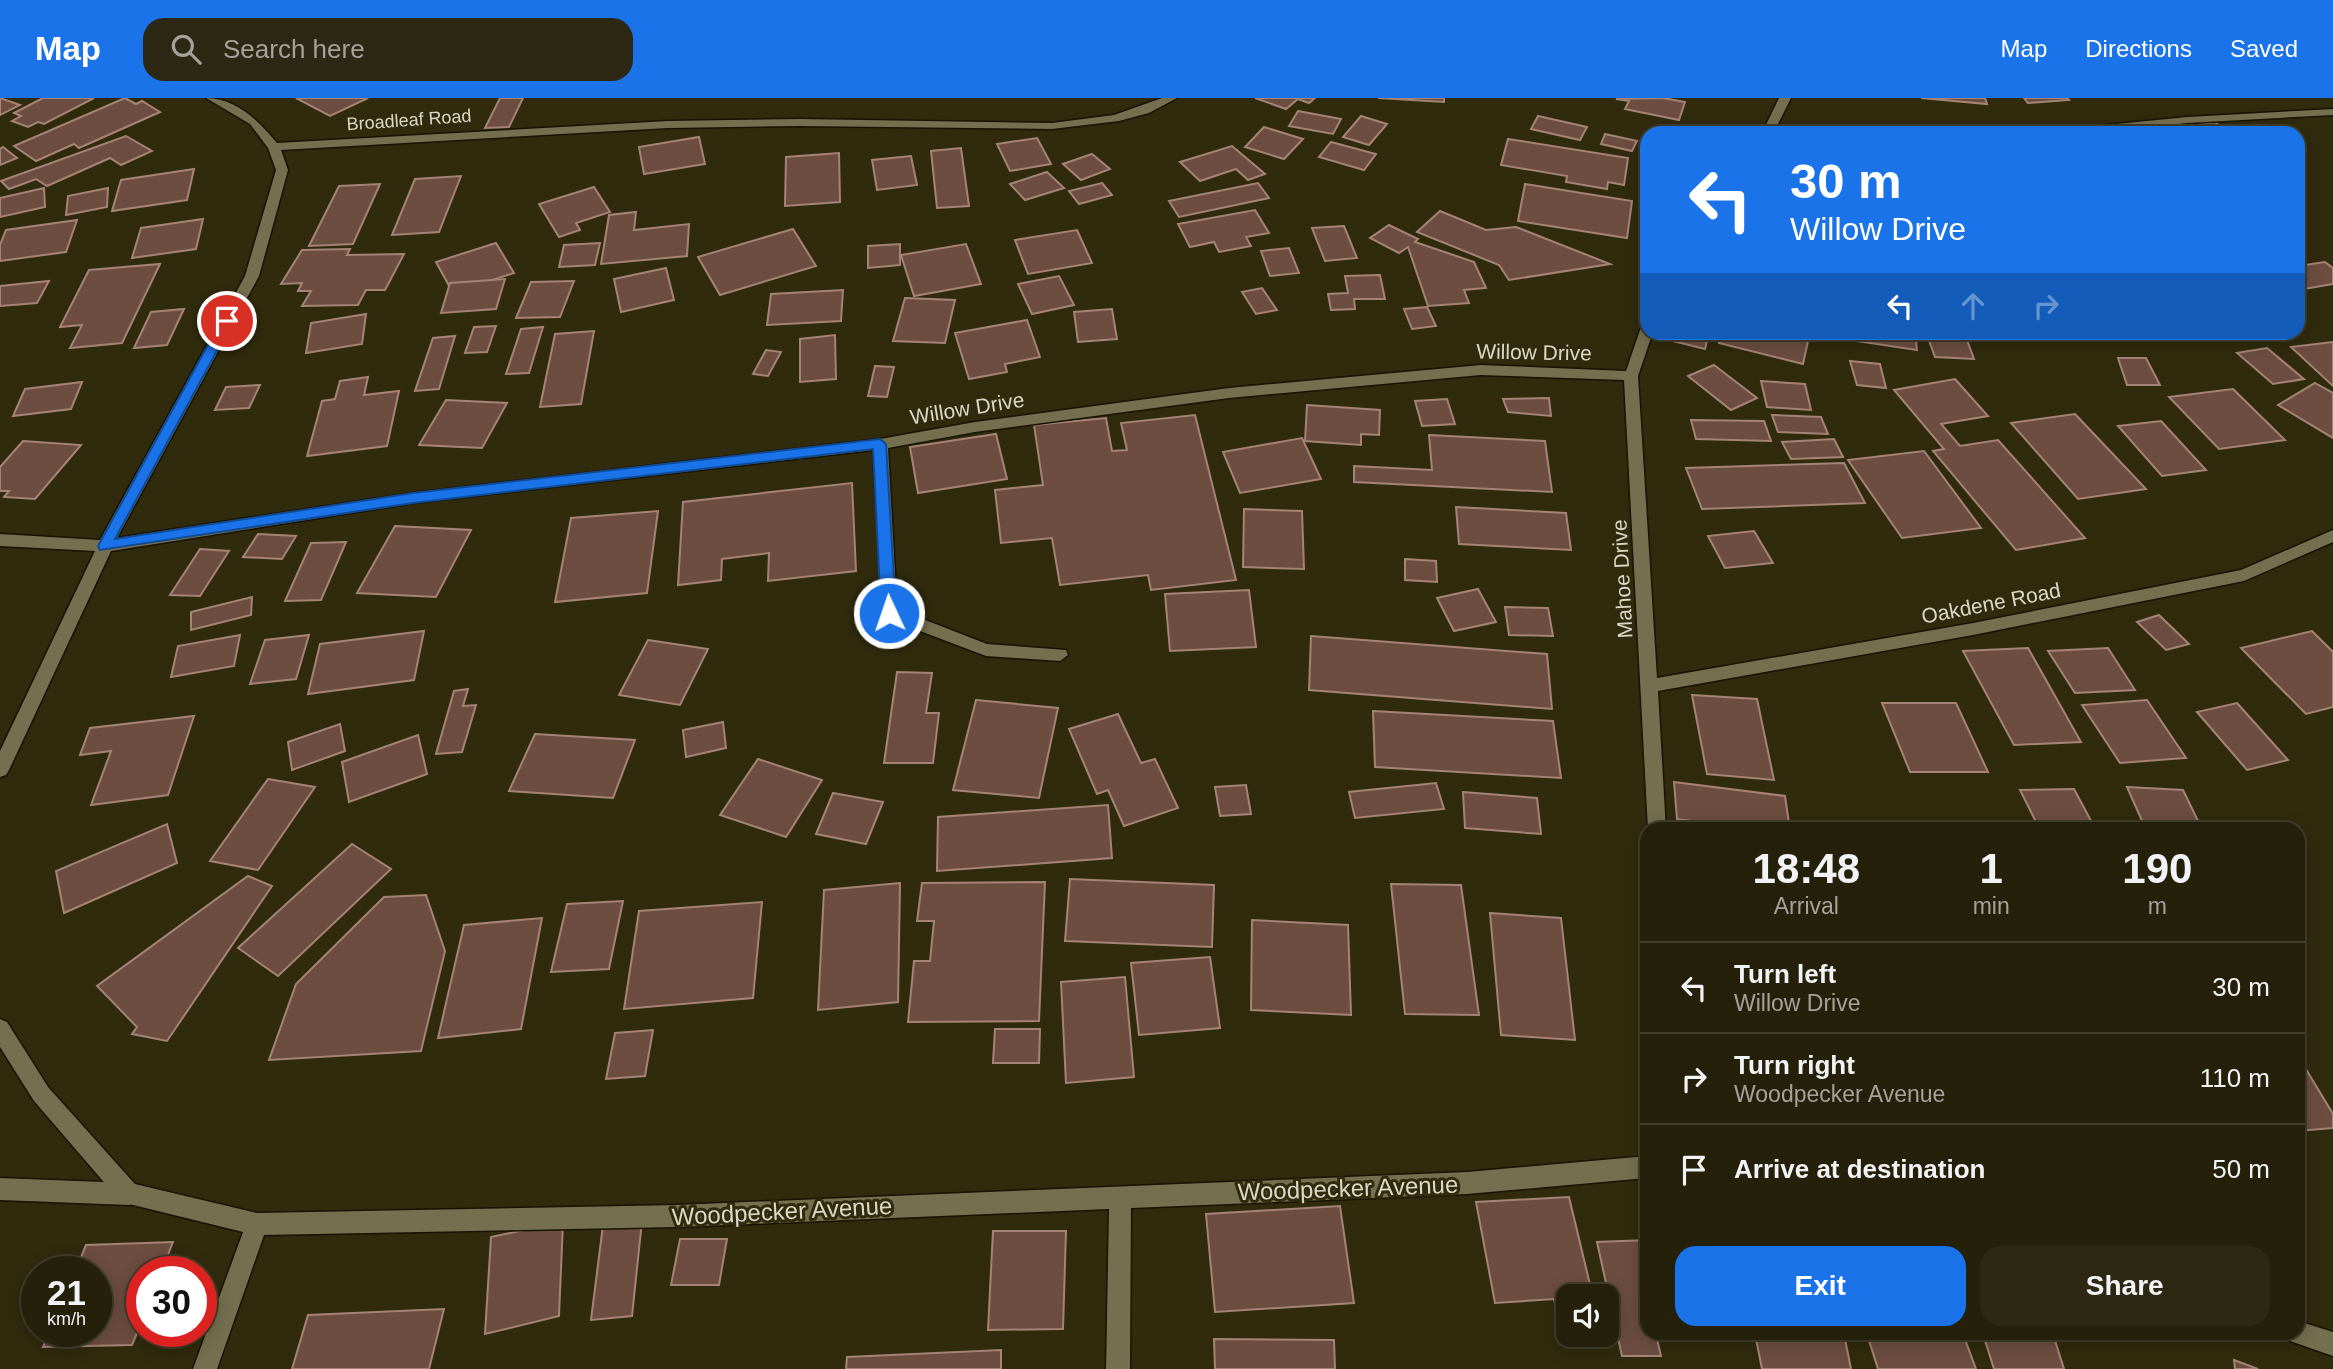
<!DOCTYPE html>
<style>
body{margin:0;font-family:Helvetica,sans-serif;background:#2c2813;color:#f1f3f6;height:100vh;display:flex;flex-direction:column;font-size:26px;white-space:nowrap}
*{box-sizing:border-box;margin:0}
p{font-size:23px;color:#a3a39c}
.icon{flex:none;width:38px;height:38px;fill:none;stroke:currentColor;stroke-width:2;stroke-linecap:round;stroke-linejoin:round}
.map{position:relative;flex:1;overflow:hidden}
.details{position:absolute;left:1640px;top:724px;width:665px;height:518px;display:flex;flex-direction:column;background:#24200a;border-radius:21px;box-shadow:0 4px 18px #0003,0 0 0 2px #413e2b}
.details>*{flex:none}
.guide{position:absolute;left:1640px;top:28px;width:665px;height:214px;border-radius:21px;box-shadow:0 4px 18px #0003,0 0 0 2px #413e2b;background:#1a73e8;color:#fff;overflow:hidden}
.fabs{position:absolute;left:1556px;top:1186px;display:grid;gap:14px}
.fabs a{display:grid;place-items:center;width:63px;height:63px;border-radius:14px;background:#24200a;box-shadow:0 4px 18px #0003,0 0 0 2px #413e2b;font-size:35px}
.speed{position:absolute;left:21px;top:1158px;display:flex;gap:14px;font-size:35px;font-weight:700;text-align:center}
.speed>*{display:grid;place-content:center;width:91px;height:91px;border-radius:50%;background:#24200a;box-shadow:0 4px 18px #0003,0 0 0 2px #413e2b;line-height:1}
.speed small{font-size:18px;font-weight:400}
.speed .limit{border:10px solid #d22;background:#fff;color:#111}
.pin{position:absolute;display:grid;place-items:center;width:60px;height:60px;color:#fff;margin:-30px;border:4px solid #fff;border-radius:50%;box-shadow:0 2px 7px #0007}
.me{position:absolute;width:77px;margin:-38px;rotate:357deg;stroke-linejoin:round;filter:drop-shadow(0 0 5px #0008)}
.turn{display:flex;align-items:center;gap:24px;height:147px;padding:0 35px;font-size:32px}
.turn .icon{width:91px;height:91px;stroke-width:2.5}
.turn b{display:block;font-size:49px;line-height:60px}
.lanes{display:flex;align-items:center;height:66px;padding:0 35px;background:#0003;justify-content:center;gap:35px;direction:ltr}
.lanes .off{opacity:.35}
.eta{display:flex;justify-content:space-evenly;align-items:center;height:119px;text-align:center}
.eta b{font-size:42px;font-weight:700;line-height:49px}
.primary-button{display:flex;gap:14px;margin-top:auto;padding:14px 35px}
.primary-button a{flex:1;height:80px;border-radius:21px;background:#1a73e8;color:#fff;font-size:28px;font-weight:700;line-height:80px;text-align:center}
.primary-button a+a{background:#2c2813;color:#f1f3f6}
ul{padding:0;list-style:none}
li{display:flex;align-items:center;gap:21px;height:91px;padding:0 35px;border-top:2px solid #413e2b}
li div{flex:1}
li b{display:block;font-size:26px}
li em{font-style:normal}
header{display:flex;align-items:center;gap:42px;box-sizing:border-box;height:98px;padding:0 35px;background:#1a73e8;color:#fff}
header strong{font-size:33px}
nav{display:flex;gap:38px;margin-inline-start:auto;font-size:24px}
.search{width:490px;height:63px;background:#2c2813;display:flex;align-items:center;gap:18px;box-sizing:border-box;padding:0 24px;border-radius:21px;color:#a3a39c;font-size:26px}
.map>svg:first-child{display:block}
.building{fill:#6c4d40;stroke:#a58375;stroke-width:2}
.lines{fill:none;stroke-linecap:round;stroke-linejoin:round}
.service-casing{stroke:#181300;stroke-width:3}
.minor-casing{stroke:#181300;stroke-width:3}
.service{fill:#746f4f;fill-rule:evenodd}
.minor{fill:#746f4f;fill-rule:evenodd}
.route{fill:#1a73e8;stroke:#114b97;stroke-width:2}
.labels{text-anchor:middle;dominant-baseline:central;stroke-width:6;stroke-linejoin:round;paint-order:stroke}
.far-street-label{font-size:18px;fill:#dad7c6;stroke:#302b0d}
.street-label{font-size:21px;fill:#dad7c6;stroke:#302b0d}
.near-street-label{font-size:24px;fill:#dad7c6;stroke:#302b0d}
</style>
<header>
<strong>Map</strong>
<div class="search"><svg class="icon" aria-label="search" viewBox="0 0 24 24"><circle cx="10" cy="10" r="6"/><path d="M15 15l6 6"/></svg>Search here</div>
<nav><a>Map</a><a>Directions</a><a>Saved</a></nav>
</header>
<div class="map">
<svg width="2333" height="1271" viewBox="0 0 2333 1271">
<rect width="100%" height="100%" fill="#302b0d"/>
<!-- building -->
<g class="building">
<polygon points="0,0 20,7 0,17"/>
<polygon points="43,0 94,0 44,26 38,24 28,29 12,23 21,18 14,15"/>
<polygon points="125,0 136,6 142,3 160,14 79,50 74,46 36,63 14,48"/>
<polygon points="296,0 368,0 330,18"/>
<polygon points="500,0 523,0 509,29 485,30"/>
<polygon points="1255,0 1315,0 1309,5 1298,1 1286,11"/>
<polygon points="1378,0 1444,0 1444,4"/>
<polygon points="1663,0 1685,4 1679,22 1625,11 1629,3 1616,1"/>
<polygon points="1921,0 1985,0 1987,6"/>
<polygon points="2024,0 2067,0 2069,2 2028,5"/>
<polygon points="1298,13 1341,21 1333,36 1289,28"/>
<polygon points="1361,18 1387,26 1369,47 1343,39"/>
<polygon points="1538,18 1587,29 1580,42 1531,31"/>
<polygon points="2215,24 2229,35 2171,35 2166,31"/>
<polygon points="1264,29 1303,41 1284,61 1245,49"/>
<polygon points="1605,36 1637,43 1632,53 1601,46"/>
<polygon points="126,38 152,53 121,67 110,60 47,88 36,81 9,91 1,83"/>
<polygon points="699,39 705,66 644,76 639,49"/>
<polygon points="1037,40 1051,66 1010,73 997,46"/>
<polygon points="1508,41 1628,60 1624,87 1608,84 1607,91 1566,84 1567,78 1501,67"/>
<polygon points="1331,44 1376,56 1364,72 1319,59"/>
<polygon points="1232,48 1265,76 1248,82 1236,71 1200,83 1180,64"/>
<polygon points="3,49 17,60 0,67 0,51"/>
<polygon points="961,50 969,108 937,110 931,53"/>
<polygon points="839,55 840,104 785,108 786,59"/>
<polygon points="1092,56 1110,71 1081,82 1063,66"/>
<polygon points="911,58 917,87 877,92 872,62"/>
<polygon points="194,71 187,102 112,113 121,82"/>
<polygon points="1047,74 1064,90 1025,102 1010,86"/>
<polygon points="461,78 439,134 392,137 415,81"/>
<polygon points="1102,85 1112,97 1079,106 1069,93"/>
<polygon points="1258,85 1269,100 1179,119 1169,103"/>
<polygon points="380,86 353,146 309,148 339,88"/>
<polygon points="1525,86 1632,103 1627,140 1518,123"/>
<polygon points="594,89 610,114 576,125 580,132 559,139 539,106"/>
<polygon points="44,90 45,109 0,119 0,100"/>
<polygon points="108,90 107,109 66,117 68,98"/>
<polygon points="1255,112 1269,135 1246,139 1251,148 1219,154 1214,144 1190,149 1178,126"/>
<polygon points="1440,113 1486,132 1516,129 1610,166 1509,182 1499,167 1417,134"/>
<polygon points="636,114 634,132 689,126 687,158 601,166 609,117"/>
<polygon points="203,121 196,151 132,160 141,130"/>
<polygon points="77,122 66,154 0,163 0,147 6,132"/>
<polygon points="1389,127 1418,141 1415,144 1474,164 1486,190 1464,192 1469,205 1428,208 1408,149 1399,155 1370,140"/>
<polygon points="1344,128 1357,160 1325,163 1312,130"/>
<polygon points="793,131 816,168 720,197 698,159"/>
<polygon points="1077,132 1092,165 1028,176 1015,142"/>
<polygon points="496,145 514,175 453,195 436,164"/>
<polygon points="600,145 595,167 559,169 564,147"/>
<polygon points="900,146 900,167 868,170 868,148"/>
<polygon points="966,146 981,186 914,198 901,157"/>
<polygon points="1289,150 1299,175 1270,178 1261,153"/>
<polygon points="350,151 347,157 404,156 385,192 366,192 358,207 302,208 311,193 298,193 302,185 281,186 302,152"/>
<polygon points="2325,164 2333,170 2333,186 2298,192 2298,168"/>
<polygon points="160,166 122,245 70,250 82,227 60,229 89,172"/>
<polygon points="666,170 674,202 621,214 614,181"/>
<polygon points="1380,177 1385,201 1354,201 1355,211 1331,212 1328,196 1348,195 1345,178"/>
<polygon points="1059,178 1074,207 1032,216 1018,186"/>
<polygon points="505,181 496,211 441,215 450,185"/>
<polygon points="49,183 37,205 0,208 0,188"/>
<polygon points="574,183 560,219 516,220 531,184"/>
<polygon points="1262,190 1277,212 1256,216 1242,194"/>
<polygon points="843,192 841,223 767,227 771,196"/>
<polygon points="905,200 955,202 945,245 893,243"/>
<polygon points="1427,209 1436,228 1412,231 1404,211"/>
<polygon points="184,211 167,247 134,250 151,214"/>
<polygon points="1112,211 1117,241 1078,244 1074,214"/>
<polygon points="366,216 362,246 306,255 311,225"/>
<polygon points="1027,222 1040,259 1005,266 1007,274 969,281 955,235"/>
<polygon points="496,228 487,254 465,255 474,229"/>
<polygon points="543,229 529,275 506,276 521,231"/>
<polygon points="594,233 581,306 540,309 555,236"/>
<polygon points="1663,234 1709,234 1705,251 1661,240"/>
<polygon points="1722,234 1743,234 1767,240 1769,234 1810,234 1803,266 1719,245"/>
<polygon points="1843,234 1915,234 1917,252 1843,241"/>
<polygon points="1926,234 1964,234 1974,261 1935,259"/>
<polygon points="1973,234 2010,234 2012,242 1973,236"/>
<polygon points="835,237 836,281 800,284 800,241"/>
<polygon points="455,238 439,291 415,293 433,240"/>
<polygon points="2333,244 2333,288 2291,249"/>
<polygon points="2267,250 2304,281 2273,286 2237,255"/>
<polygon points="766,252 781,254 768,278 753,276"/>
<polygon points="2118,260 2146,260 2160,287 2127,287"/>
<polygon points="1850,263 1880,266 1886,290 1857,287"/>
<polygon points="1714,267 1757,300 1731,312 1688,278"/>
<polygon points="875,268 894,269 887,299 868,298"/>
<polygon points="368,279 364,297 399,293 387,348 307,358 322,303 335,301 340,283"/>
<polygon points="1955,281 1988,318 1941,326 1960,348 1998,342 2085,440 2016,452 1933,353 1944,351 1894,292"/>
<polygon points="1761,283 1805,286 1811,312 1767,309"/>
<polygon points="82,284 71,311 13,318 25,291"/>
<polygon points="2315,285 2333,295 2333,340 2278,307"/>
<polygon points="260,287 249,310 215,312 226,289"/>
<polygon points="2233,291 2285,342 2219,351 2169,299"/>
<polygon points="1549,300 1551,318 1508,314 1503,301"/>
<polygon points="1447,301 1455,326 1422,328 1415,303"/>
<polygon points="446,302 507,305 482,350 419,347"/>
<polygon points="1307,307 1380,312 1379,337 1361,336 1361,347 1305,343"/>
<polygon points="2075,316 2146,391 2078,401 2011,325"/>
<polygon points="1195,317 1236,482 1151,492 1148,477 1060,487 1052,440 1001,445 995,392 1043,387 1034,327 1106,320 1112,353 1127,352 1121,325"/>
<polygon points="1772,317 1821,319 1828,336 1778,334"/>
<polygon points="1691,322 1764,323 1771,343 1696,341"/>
<polygon points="2161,323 2206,372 2162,378 2118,328"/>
<polygon points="996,336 1007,381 918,395 910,349"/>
<polygon points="1429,337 1545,343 1552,394 1354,384 1354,368 1432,372"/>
<polygon points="1302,340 1321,381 1240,395 1223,354"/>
<polygon points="1834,341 1843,359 1791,361 1782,344"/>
<polygon points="23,343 81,347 35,401 4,399 9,393 0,393 0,369"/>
<polygon points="1924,353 1981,430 1902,440 1848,362"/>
<polygon points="1844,365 1865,405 1702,411 1686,370"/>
<polygon points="852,385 856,473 768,483 769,455 722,461 721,482 678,487 683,404"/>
<polygon points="1456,409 1566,415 1571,452 1459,446"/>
<polygon points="1244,411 1302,413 1304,471 1243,469"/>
<polygon points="658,413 647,495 555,504 571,420"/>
<polygon points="395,428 471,432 436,499 357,495"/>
<polygon points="1754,433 1773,465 1725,470 1708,438"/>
<polygon points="258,436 296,438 282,461 243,459"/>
<polygon points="346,444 321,502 285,503 311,445"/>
<polygon points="200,451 229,453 200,498 170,497"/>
<polygon points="1405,461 1436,463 1437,484 1405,482"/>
<polygon points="1478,491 1496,524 1454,533 1437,500"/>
<polygon points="1249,492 1256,549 1170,553 1165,496"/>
<polygon points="252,499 251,517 191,532 191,514"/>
<polygon points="1505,509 1548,510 1553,538 1509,537"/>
<polygon points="2159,517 2189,546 2166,552 2137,524"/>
<polygon points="424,533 414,582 308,596 320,546"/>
<polygon points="2312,533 2333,554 2333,609 2306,616 2241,550"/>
<polygon points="240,537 234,568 171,579 178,548"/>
<polygon points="309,537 296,581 250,586 265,542"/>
<polygon points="1311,538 1547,556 1552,611 1309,592"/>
<polygon points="648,542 708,551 680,607 619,597"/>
<polygon points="2028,550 2081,644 2014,647 1963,553"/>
<polygon points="2108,550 2135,592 2075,595 2048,553"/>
<polygon points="897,574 932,575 926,615 939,615 933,665 884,665"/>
<polygon points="468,591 463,608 476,607 462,654 436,656 454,593"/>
<polygon points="1692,597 1757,601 1774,682 1707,676"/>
<polygon points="976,602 1058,610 1039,700 953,692"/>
<polygon points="2147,602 2186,660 2120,665 2082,607"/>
<polygon points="1882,605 1956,605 1988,674 1910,674"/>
<polygon points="2237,605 2288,662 2247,672 2197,614"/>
<polygon points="1373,613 1553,623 1561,680 1375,669"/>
<polygon points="1118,616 1141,665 1155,661 1178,710 1124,728 1108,692 1097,696 1069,631"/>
<polygon points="194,618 168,697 91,707 111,653 80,657 90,630"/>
<polygon points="723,624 726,650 686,659 683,632"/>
<polygon points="340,626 345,653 292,672 288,644"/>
<polygon points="535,636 635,642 613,700 509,693"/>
<polygon points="418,637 427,676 349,704 342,664"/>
<polygon points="758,661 822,682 786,739 720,717"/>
<polygon points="268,681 315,689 258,772 210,763"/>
<polygon points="1674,684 1785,698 1790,732 1754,732 1677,721"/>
<polygon points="1436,685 1444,711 1355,720 1349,694"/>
<polygon points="1246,687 1251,716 1220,718 1215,689"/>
<polygon points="2127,689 2183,692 2200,727 2143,725"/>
<polygon points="2074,691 2096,732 2040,732 2020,692"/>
<polygon points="1463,694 1537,700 1541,736 1465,730"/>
<polygon points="833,695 883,704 866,746 816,736"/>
<polygon points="1108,707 1112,760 937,773 938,719"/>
<polygon points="167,726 177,765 64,815 56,773"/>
<polygon points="352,746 391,771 278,878 238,850"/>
<polygon points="248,778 272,788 167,943 132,936 137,929 97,888"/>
<polygon points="1070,781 1214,787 1212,849 1065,843"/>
<polygon points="1045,784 1039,923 908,924 914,863 930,863 934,823 917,823 922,785"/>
<polygon points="900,785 898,904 818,912 824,792"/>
<polygon points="1391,786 1461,787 1479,917 1405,916"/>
<polygon points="426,797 445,853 421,953 269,962 296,886 384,799"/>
<polygon points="623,803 609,871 551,874 567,806"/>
<polygon points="762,804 753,900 624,911 639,813"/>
<polygon points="1490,815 1561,820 1575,942 1501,937"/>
<polygon points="542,820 521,931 438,940 464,827"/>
<polygon points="1252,822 1348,827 1351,917 1251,912"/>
<polygon points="1210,859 1220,930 1139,937 1131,865"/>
<polygon points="1125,879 1134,979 1066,985 1061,884"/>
<polygon points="995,931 1040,931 1039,965 993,965"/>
<polygon points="653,932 645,978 606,981 615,935"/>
<polygon points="2298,958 2333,1016 2333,1030 2298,1033"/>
<polygon points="1569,1099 1593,1199 1568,1199 1568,1219 1558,1219 1554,1201 1495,1205 1476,1104"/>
<polygon points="1340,1108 1354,1205 1215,1214 1206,1116"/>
<polygon points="642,1123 632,1218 591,1222 603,1127"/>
<polygon points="563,1124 559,1218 485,1236 491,1139"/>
<polygon points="993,1133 1066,1133 1063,1231 988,1232"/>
<polygon points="680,1141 727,1141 719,1187 671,1187"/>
<polygon points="1647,1142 1647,1236 1695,1236 1697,1240 1657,1241 1661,1258 1622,1258 1597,1144"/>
<polygon points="173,1144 161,1174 142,1174 142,1223 132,1247 43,1249 50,1234 96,1234 96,1174 75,1174 86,1147"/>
<polygon points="444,1211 429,1271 292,1271 308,1217"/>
<polygon points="1755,1236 1844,1236 1851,1271 1762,1271"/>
<polygon points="1867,1236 1963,1236 1976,1271 1878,1271"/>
<polygon points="1983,1236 2053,1236 2064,1271 1994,1271"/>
<polygon points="1214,1241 1334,1242 1335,1271 1215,1271"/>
<polygon points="1001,1252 1001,1271 846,1271 847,1259"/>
<polygon points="2234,1262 2258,1271 2235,1271"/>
</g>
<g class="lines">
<defs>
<polygon id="service" points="0,1080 129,1085 137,1088 140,1096 137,1104 129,1107 0,1102"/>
<g id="minor">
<path d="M 206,0 C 236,0 259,23 277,45 L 668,23 L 800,21 L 1052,25 L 1114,17 L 1162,0 L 1177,0 L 1149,15 L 1119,23 L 1052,31 L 800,28 L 668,30 L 281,52 L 288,72 L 259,178 L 117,440 L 413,395 L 880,341 L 975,324 L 1229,290 L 1481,267 L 1626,273 L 1640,232 L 1647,228 L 1647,234 L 1653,234 L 1638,278 L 1657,580 L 1973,525 L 2241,472 L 2333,432 L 2333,444 L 2244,483 L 1973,537 L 1658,593 L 1666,732 L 1648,732 L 1624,282 L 1481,277 L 1229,300 L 975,334 L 888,350 L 897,511 L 987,546 L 1066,552 L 1068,557 L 1060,563 L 986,558 L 883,519 L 873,352 L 413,405 L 111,453 L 9,672 L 6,677 L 0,679 L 0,653 L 95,453 L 0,448 L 0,436 L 100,442 L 245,178 L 276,72 L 268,50 L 250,26 Z"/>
<polygon points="1779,0 1791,0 1777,28 1824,31 1830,35 1762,35"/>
<polygon points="2333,11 2333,17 2187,25 2099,35 2060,35 2066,31 2187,19"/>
<polygon points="0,921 7,924 48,989 135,1086 257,1115 677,1107 1467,1074 1647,1058 1647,1080 1467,1096 1131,1110 1130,1271 1106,1271 1109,1111 677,1129 264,1137 217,1271 193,1271 243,1134 121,1104 34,1003 0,949"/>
<polygon points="2298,1223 2333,1234 2333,1258 2290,1243 2287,1236 2298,1236"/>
</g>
</defs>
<!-- service casing -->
<use href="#service" class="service-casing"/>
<!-- minor casing -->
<use href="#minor" class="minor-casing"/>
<!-- service -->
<use href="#service" class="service"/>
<!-- minor -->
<use href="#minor" class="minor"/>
</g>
<!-- route -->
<polygon class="route" points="227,219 233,223 115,441 413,395 880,341 886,346 896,515 889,521 881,515 873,351 413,405 100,452 98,448 221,223"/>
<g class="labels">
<!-- far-street labels -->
<g class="far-street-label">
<text transform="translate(409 22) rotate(-4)">Broadleaf Road</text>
</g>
<!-- street labels -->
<g class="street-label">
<text transform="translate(1534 254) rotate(1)">Willow Drive</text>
<text transform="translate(967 310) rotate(-9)">Willow Drive</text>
<text transform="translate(1622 481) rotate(-93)">Mahoe Drive</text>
<text transform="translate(1991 505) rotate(-11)">Oakdene Road</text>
</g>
<!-- near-street labels -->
<g class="near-street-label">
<text transform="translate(1348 1090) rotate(-2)">Woodpecker Avenue</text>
<text transform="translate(782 1113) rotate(-3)">Woodpecker Avenue</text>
</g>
</g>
</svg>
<div class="fabs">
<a><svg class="icon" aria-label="sound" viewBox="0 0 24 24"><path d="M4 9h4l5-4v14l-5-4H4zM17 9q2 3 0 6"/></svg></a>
</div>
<div class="speed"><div>21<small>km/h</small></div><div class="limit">30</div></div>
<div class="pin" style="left:227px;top:223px;background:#d93025"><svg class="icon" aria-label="arrive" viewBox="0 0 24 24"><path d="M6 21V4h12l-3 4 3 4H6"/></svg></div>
<svg class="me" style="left:889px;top:515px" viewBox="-20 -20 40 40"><circle r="17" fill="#1a73e8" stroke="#fff" stroke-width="3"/><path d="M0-11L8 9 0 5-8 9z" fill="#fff"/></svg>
<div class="guide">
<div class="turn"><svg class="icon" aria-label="left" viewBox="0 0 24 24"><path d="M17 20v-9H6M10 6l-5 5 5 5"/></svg><div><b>30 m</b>Willow Drive</div></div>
<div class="lanes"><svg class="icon" aria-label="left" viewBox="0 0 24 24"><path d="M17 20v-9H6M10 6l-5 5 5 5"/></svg><svg class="icon off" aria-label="ahead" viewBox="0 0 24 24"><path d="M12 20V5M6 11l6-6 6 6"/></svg><svg class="icon off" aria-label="right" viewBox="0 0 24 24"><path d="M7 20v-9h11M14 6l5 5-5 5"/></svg></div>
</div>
<section class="details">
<div class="eta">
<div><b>18:48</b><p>Arrival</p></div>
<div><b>1</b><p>min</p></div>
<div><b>190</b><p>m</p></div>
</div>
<ul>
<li><svg class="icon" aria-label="left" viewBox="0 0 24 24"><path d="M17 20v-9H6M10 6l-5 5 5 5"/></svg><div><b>Turn left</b><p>Willow Drive</p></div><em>30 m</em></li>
<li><svg class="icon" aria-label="right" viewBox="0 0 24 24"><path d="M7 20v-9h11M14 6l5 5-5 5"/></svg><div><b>Turn right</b><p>Woodpecker Avenue</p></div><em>110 m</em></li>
<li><svg class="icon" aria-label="arrive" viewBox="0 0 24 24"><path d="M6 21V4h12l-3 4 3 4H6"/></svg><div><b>Arrive at destination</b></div><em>50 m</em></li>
</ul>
<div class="primary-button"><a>Exit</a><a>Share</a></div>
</section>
</div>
